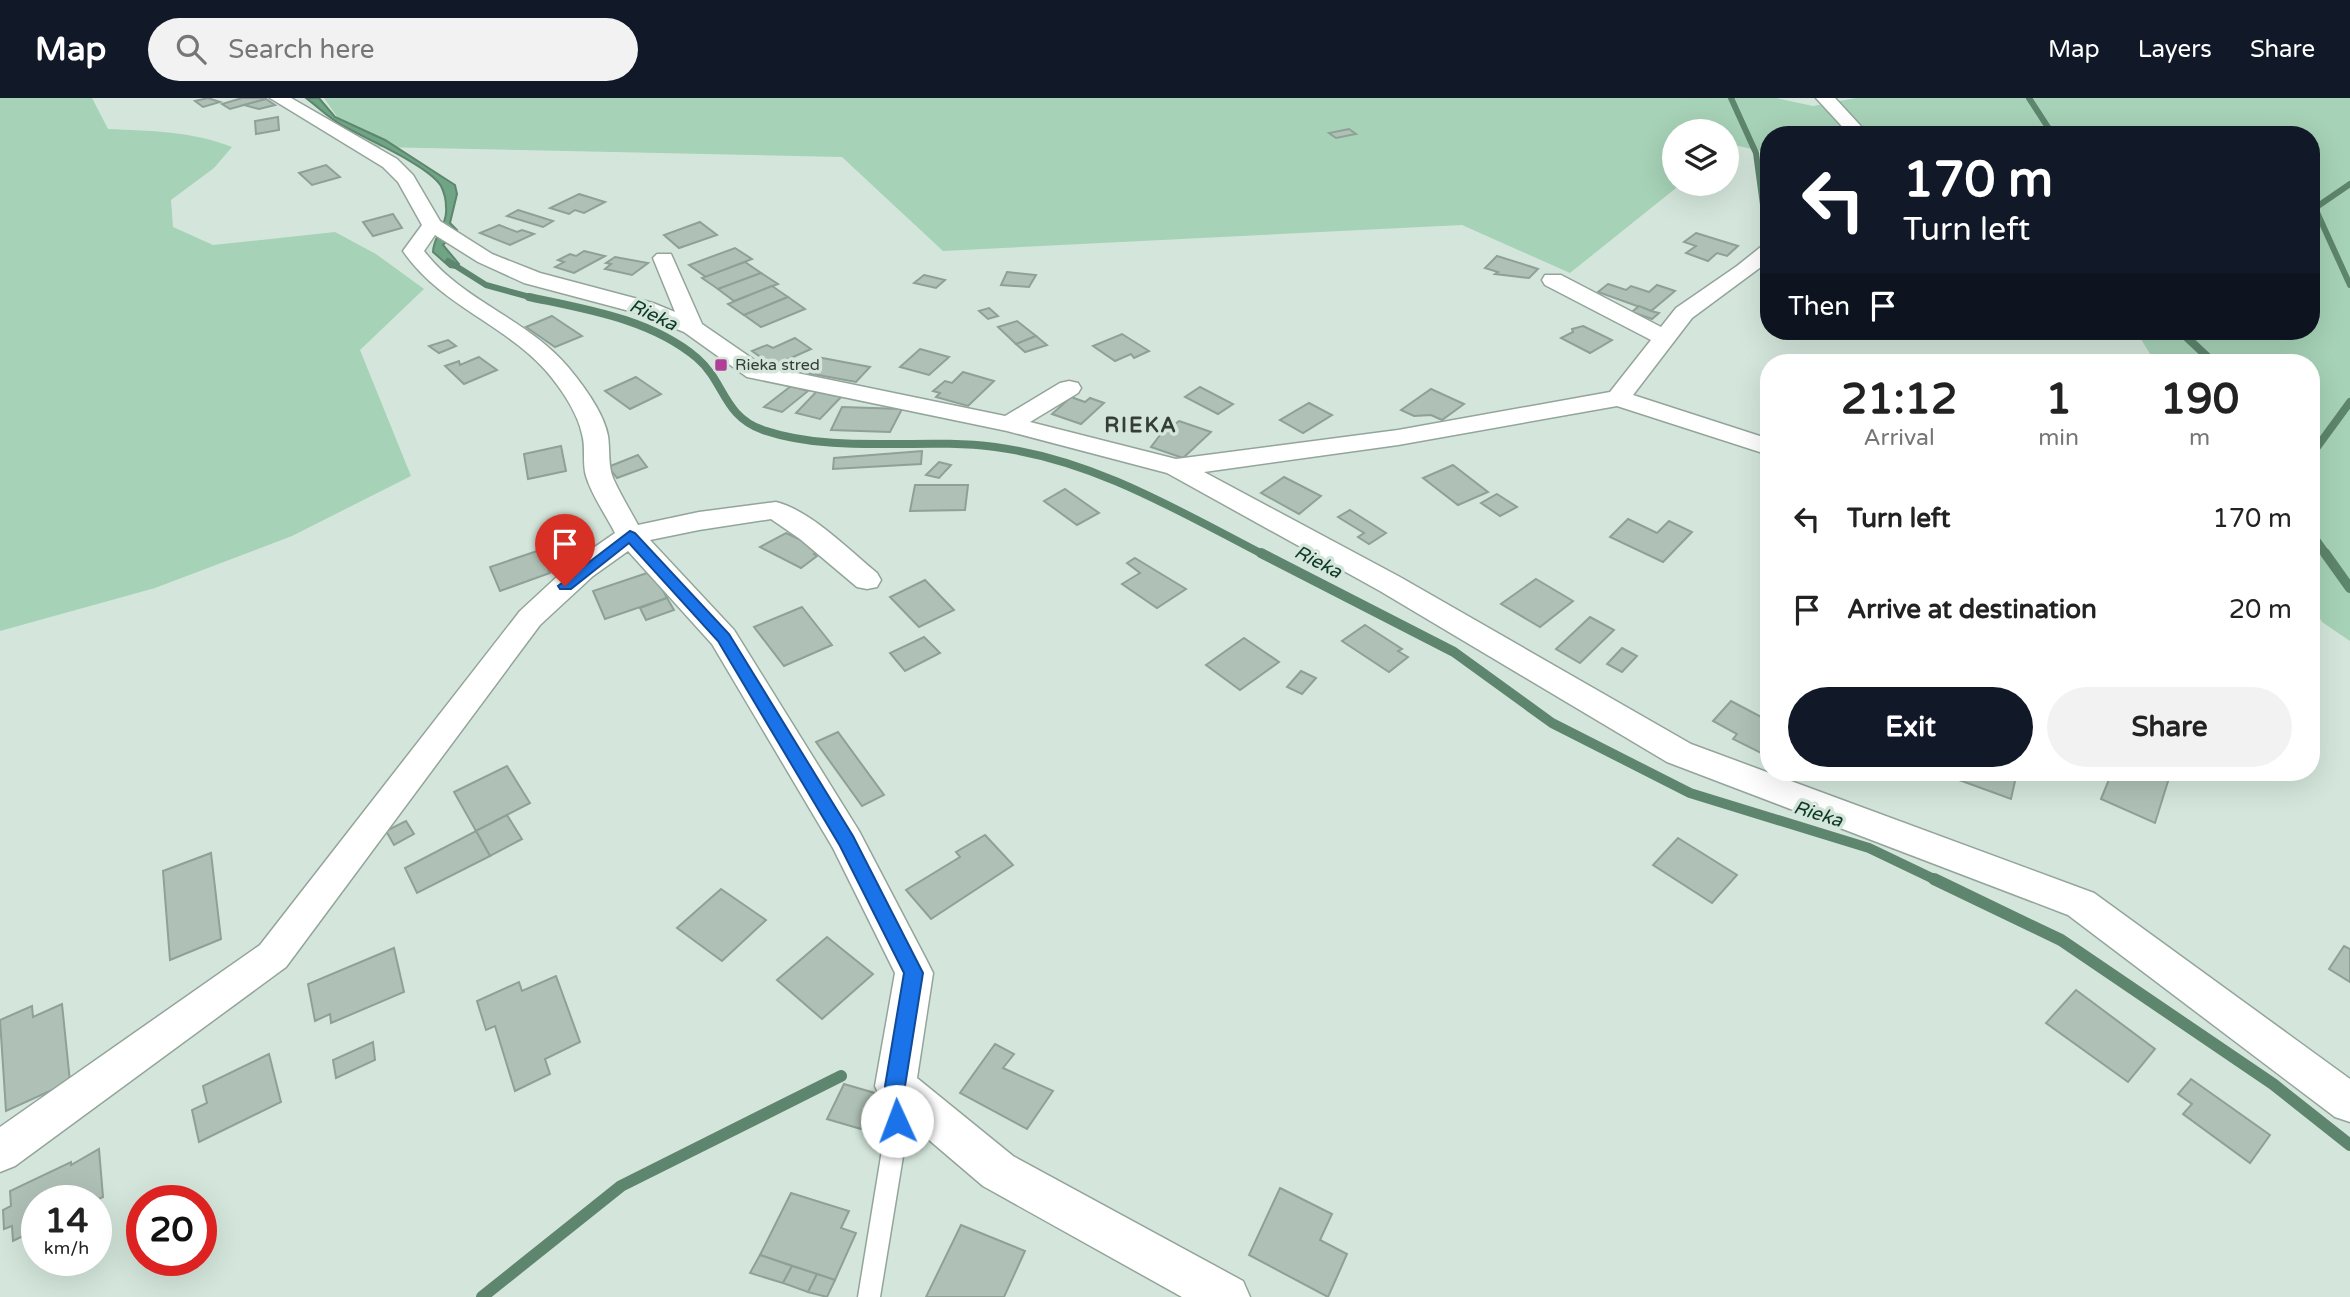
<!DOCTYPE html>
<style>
body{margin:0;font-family:"Varela Round",sans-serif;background:#f2f2f2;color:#222;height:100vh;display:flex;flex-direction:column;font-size:26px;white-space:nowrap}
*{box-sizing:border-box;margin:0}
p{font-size:23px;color:#767676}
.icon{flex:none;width:38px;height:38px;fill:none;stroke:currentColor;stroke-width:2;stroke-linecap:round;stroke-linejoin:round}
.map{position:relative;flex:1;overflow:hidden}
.side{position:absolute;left:1760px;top:256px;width:560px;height:427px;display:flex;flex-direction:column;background:#fff;border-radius:28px;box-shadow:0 7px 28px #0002}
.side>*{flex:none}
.top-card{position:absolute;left:1760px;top:28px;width:560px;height:214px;border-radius:28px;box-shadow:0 7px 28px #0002;background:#111827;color:#fff;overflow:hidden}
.tools{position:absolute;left:1662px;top:21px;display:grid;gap:14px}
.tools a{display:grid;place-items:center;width:77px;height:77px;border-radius:50%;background:#fff;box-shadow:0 7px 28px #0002;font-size:35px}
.speed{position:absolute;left:21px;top:1087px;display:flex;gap:14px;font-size:35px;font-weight:700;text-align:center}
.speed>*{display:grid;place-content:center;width:91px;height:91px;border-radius:50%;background:#fff;box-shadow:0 7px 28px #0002;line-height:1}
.speed small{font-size:18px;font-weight:400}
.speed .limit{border:10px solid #d22;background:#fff;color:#111}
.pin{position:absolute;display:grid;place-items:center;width:60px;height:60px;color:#fff;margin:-72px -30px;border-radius:50% 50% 50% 0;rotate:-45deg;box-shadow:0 0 7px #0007}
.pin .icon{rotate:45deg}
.me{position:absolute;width:77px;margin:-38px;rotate:358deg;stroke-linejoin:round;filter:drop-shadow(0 0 5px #0008)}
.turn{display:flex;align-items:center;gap:24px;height:147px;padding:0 28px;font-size:32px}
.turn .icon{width:91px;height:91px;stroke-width:2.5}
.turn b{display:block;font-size:49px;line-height:60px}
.then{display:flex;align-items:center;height:66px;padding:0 28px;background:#0003;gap:14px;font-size:26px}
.eta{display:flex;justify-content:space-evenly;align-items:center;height:119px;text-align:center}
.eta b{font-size:42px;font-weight:800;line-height:49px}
.primary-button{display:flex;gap:14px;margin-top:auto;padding:14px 28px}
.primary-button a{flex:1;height:80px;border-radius:42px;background:#111827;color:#fff;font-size:28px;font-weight:800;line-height:80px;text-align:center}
.primary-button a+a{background:#f2f2f2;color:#222}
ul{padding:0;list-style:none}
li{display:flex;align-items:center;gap:21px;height:91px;padding:0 28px}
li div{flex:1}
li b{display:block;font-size:26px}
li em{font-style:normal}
header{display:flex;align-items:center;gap:42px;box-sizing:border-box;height:98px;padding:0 35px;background:#111827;color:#fff}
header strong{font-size:33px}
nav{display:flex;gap:38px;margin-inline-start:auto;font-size:24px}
.search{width:490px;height:63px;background:#f2f2f2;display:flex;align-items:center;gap:18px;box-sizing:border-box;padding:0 24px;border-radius:38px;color:#767676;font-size:26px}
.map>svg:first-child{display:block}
.green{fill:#a6d2b7}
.water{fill:#6fa485;stroke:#5e856e;stroke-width:2}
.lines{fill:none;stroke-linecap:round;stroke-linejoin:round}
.stream-far3{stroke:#5e856e;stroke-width:6}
.stream-far2{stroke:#5e856e;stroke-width:8}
.stream-far1{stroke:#5e856e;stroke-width:10}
.stream{stroke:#5e856e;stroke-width:12}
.building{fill:#afc1b6;stroke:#8fa196;stroke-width:2}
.lane-casing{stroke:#93a59a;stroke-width:3}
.street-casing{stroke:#93a59a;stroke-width:3}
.lane{fill:#fff;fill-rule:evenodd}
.street{fill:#fff;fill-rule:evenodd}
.route{fill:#1a73e8;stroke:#114b97;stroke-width:2}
.poi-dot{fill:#b23e97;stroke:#d4e6db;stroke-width:2.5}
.labels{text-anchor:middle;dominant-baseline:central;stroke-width:7;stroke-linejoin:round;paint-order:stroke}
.far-poi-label{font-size:16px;fill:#353d38;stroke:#d4e6db;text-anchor:start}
.water-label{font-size:19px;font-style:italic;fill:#0c3923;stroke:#d4e6db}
.far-district-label{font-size:21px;font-weight:bold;letter-spacing:2px;fill:#353d38;stroke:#d4e6db}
</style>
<header>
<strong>Map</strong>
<div class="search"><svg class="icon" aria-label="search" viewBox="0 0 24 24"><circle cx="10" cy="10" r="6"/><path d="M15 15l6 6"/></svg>Search here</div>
<nav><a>Map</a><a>Layers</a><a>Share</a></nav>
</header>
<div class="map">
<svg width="2350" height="1199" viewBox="0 0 2350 1199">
<rect width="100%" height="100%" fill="#d4e6db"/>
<!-- green -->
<g class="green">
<path d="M 0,0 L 92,0 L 108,31 C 150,33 192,33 232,49 L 214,70 L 171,102 L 173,129 L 213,147 L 335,134 L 376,156 L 424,191 L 360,252 L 411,378 L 292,438 L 155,490 L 0,533 Z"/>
<polygon points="324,0 1776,0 1813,8 1856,0 2350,0 2350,543 2322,524 2312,508 2312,264 2155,264 2136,233 2312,233 2312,37 1769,37 1769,55 1730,46 1727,48 1727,33 1675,33 1675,86 1681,86 1570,175 1462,127 943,153 842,59 377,49 340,23"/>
</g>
<!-- water -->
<path class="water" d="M 306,0 L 319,0 L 335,19 L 385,42 L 455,87 L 457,96 L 450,125 L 457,132 L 443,147 L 459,166 L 456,170 L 450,169 L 433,154 C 433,138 448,127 446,109 C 446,102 444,94 441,88 C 429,68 367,41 345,29 C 331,22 319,10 306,0 Z"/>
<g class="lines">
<!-- stream-far3 -->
<g class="stream-far3">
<polyline points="1731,0 1756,55 1769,151"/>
<polyline points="2029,0 2053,37"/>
<polyline points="2350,86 2315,110 2350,187"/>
<polyline points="448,163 486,187 537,201"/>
</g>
<!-- stream-far2 -->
<g class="stream-far2">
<path d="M 529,199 C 585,211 651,221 697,260 C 725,284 723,318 763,332 C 838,357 919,339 995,349 C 1094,362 1177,412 1264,457"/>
<polyline points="2180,233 2213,264"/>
<polyline points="2312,356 2350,304"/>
<polyline points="2312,405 2312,436 2327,457"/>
</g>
<!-- stream-far1 -->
<g class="stream-far1">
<polyline points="1261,455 1454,554 1552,625 1690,695 1869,750 1938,783"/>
<polyline points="2325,455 2350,490"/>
</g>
<!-- stream -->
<g class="stream">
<polyline points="1934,781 2061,842 2273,986 2350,1047"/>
<polyline points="482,1199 621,1088 841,978"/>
</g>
</g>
<!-- building -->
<g class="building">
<polygon points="208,0 220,4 203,9 195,3"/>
<polygon points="242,0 265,0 266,1 230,11 222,6"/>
<polygon points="266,1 275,7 259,11 244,7"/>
<polygon points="278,19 279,32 256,36 255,23"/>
<polygon points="1349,31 1356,36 1336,40 1329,35"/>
<polygon points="326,67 340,79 312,87 299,75"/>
<polygon points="579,96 605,104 584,115 575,112 569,116 550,110"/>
<polygon points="518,112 553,123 543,129 507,118"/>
<polygon points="393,116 402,130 373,138 363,124"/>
<polygon points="700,124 717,137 679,150 664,137"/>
<polygon points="499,127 517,134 522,132 534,136 510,147 480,135"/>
<polygon points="1696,135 1738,148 1727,158 1717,155 1708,163 1686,155 1696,148 1684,144"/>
<polygon points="735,150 752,161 706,179 689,167"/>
<polygon points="584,153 605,158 574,175 555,169 564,164 558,162 570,156 576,158"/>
<polygon points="1497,158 1529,168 1538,171 1529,180 1495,176 1498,174 1485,170"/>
<polygon points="615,159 648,165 632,177 605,171 611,166 606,165"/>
<polygon points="745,164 761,175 718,191 702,180"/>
<polygon points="1007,174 1036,177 1029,189 1001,187"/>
<polygon points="761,175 778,186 734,203 718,191"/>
<polygon points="924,177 945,182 936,190 914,185"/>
<polygon points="1608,186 1626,192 1631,188 1649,194 1657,187 1675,193 1651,213 1598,194"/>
<polygon points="772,188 788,199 744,217 728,206"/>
<polygon points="788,199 805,211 761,229 744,217"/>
<polygon points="1639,208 1651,213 1659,215 1652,221 1632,214"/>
<polygon points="989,210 998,218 988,221 979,213"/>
<polygon points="552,218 582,238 555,249 526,229"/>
<polygon points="1017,223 1036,238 1016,246 998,229"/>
<polygon points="1583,228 1612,242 1590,255 1561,240 1573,234 1572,231"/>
<polygon points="1122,236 1149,253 1134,260 1131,256 1115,263 1093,248"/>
<polygon points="1036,238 1047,247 1025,254 1016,246"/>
<polygon points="795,240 811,251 773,268 752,253 767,247 773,250"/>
<polygon points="448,242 456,248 439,255 429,248"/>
<polygon points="920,251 949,259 929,277 900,269"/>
<polygon points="479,259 497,272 464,286 445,268 459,263 460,267"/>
<polygon points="817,259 870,269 856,284 802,274"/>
<polygon points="963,274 994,283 968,308 936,299 940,295 933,293 945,283 952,285"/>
<polygon points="636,279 661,296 630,311 605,293"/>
<polygon points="791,288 808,293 782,314 764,309"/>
<polygon points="1200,289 1233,306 1218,316 1185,299"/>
<polygon points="1431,291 1464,306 1442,322 1431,317 1414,318 1401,312"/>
<polygon points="818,292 843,297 820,321 796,315"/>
<polygon points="1071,299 1085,304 1090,300 1104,305 1081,326 1052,316"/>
<polygon points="1309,305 1332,317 1303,335 1280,322"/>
<polygon points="842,309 902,311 890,334 831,332"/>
<polygon points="1179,323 1211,334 1183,360 1151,349 1167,328 1171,329"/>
<polygon points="561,348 566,373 528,381 524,356"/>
<polygon points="922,353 921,366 833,371 834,360"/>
<polygon points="638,357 647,369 617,380 608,369"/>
<polygon points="939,364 951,367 939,380 926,377"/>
<polygon points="1453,367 1488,394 1458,407 1423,380"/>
<polygon points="1284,379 1321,398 1299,416 1261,395"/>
<polygon points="915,387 968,387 965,412 910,413"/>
<polygon points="1065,391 1099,415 1077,427 1044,403"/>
<polygon points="1497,396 1517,409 1500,418 1481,405"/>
<polygon points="1350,412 1386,435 1369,446 1358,439 1364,435 1338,419"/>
<polygon points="1628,421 1657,435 1669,423 1692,434 1663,464 1610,439"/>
<polygon points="786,435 820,451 814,456 817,458 801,470 760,449"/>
<polygon points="540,452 550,475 500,493 490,469"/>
<polygon points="1135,460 1186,491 1157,510 1122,486 1140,475 1127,465"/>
<polygon points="653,473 667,500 605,521 593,493"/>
<polygon points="1536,481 1573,503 1540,529 1501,506"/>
<polygon points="925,482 954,512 919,529 890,499"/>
<polygon points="667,500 674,512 646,522 640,510"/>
<polygon points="802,509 832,547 784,568 754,529"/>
<polygon points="1590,519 1614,532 1580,565 1556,551"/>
<polygon points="1365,527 1402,551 1398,553 1408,559 1389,574 1342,543"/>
<polygon points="924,539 940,555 905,573 890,555"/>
<polygon points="1244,540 1279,564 1240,592 1206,567"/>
<polygon points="1622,550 1637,558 1622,574 1607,566"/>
<polygon points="1301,573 1316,580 1302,596 1287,589"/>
<polygon points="1731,603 1769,623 1769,659 1733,641 1737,636 1713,623"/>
<polygon points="838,634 884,697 862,708 816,644"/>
<polygon points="507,668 530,705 476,733 454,694"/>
<polygon points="1952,674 2017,674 2011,701 1951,679"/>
<polygon points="2112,674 2155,674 2169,680 2155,725 2101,701"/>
<polygon points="507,717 522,741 490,758 476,733"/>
<polygon points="406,723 414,736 394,747 386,733"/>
<polygon points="476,733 490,758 417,795 405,770"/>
<polygon points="985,737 1013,767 931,821 906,792 960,759 956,754"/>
<polygon points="1678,740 1737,777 1712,805 1653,767"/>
<polygon points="211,755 221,841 170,862 163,773"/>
<polygon points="721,791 766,822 722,863 677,830"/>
<polygon points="827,839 873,876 822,921 777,882"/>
<polygon points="2344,848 2350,851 2350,884 2329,871"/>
<polygon points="394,850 404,894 331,925 330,916 315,923 308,886"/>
<polygon points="556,878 580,944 545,961 550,976 515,993 495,928 486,932 477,903 519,884 522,893"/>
<polygon points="2076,892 2155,951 2128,984 2046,925"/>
<polygon points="62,906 70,984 6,1013 0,922 32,908 33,919"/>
<polygon points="373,944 375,962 336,980 333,962"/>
<polygon points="995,946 1014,956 1003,970 1053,993 1027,1031 960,995"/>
<polygon points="269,956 281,1004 199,1044 192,1012 207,1005 203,988"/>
<polygon points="2191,981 2270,1037 2250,1065 2183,1016 2192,1006 2178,996"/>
<polygon points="844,986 885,998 868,1033 827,1021"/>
<polygon points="99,1051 103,1099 96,1102 37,1102 37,1147 32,1149 31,1134 13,1143 12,1128 4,1131 3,1112 11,1108 10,1093 71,1064 71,1067"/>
<polygon points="1280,1090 1332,1116 1320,1142 1347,1156 1328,1199 1249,1157"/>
<polygon points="791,1095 849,1113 841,1130 856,1135 835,1182 760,1157"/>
<polygon points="961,1127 1025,1153 1004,1199 926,1199"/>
<polygon points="760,1157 792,1168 783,1185 750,1175"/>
<polygon points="792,1168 817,1176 808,1194 783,1185"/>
<polygon points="817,1176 835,1182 827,1199 808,1194"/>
</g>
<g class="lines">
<defs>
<polygon id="lane" points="896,984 903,987 906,994 905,1046 880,1199 858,1199 883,1046 886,994 889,987"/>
<g id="street">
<path d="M 270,0 L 291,0 L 397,61 L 413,77 L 440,123 L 492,156 L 540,175 L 653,205 L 675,214 L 653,160 L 657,156 L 671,156 L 702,226 L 763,268 L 1005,318 L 1060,285 L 1069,283 L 1078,285 L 1081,290 L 1078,295 L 1030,324 L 1176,361 L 1398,332 L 1610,294 L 1651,242 L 1545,187 L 1542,182 L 1545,177 L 1561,177 L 1661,229 L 1676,210 L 1737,168 L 1762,148 L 1769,146 L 1769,163 L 1692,220 L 1633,297 L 1769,341 L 1769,357 L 1617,308 L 1398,347 L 1204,374 L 1400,479 L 1691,646 L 2094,795 L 2350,981 L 2350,1024 L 2335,1019 L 2068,817 L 1667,664 L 1380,493 L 1167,375 L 1007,333 L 747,279 L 684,234 L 637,215 L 524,185 L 478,164 L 435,137 L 424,153 C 462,203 528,221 568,269 C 583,287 604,315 608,338 C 610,352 608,368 613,380 C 620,396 630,412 638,427 L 699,414 L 776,404 C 810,412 850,453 877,475 L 881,482 L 877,489 L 867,491 L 857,489 L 800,441 L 771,421 L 699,432 L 650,442 L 734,532 L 859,733 L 927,863 L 933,875 L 917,980 L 1013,1058 L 1243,1183 L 1250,1199 L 1182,1199 L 983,1088 L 881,1001 L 875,988 L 895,875 L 833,750 L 712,546 L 628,453 L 593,478 L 540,527 L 286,869 L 15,1068 L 0,1074 L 0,1029 L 260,847 L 520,513 L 573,464 L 615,435 C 606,417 592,398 586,378 C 582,365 586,349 582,336 C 578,317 564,295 552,280 C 510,227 442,210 403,153 L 422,127 L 398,84 L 383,69 Z"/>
<polygon points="1816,0 1835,0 1869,37 1850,37"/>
</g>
</defs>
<!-- lane casing -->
<use href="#lane" class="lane-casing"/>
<!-- street casing -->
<use href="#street" class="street-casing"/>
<!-- lane -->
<use href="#lane" class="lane"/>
<!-- street -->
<use href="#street" class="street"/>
</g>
<!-- route -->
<polygon class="route" points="630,433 635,435 729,536 853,738 923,875 905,988 907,1023 904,1030 897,1033 889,1030 886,1023 885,988 904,875 840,748 718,543 629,445 571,491 560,491 558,488"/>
<!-- markers -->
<rect class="poi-dot" x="714" y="260" width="14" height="14" rx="3.5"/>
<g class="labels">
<!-- far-poi labels -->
<g class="far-poi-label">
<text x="735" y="267">Rieka stred</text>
</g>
<!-- water labels -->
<g class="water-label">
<text transform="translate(653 217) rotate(25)">Rieka</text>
<text transform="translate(1318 464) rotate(27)">Rieka</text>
<text transform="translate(1818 716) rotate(17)">Rieka</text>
</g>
<!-- far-district labels -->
<g class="far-district-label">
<text x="1141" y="327">RIEKA</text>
</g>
</g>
</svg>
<div class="tools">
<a><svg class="icon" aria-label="layers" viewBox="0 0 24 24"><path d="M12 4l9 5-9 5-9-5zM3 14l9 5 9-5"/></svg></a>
</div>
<div class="speed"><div>14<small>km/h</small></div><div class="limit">20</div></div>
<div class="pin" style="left:565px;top:488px;background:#d93025"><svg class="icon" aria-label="arrive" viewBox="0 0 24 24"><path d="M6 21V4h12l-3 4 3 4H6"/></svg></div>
<svg class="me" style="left:897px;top:1023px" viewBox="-20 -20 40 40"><circle r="19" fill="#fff"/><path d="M0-13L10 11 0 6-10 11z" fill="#1a73e8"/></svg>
<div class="top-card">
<div class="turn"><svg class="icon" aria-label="left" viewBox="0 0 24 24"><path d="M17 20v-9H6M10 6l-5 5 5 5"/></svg><div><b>170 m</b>Turn left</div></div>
<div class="then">Then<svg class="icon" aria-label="arrive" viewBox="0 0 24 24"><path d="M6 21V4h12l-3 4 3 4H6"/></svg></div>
</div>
<section class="side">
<div class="eta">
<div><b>21:12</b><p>Arrival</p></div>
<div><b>1</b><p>min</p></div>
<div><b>190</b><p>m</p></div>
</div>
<ul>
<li><svg class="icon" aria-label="left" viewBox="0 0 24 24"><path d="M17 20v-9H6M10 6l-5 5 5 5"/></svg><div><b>Turn left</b></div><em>170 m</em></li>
<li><svg class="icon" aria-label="arrive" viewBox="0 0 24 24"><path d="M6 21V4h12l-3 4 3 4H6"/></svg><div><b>Arrive at destination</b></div><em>20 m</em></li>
</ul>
<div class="primary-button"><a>Exit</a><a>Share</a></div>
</section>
</div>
